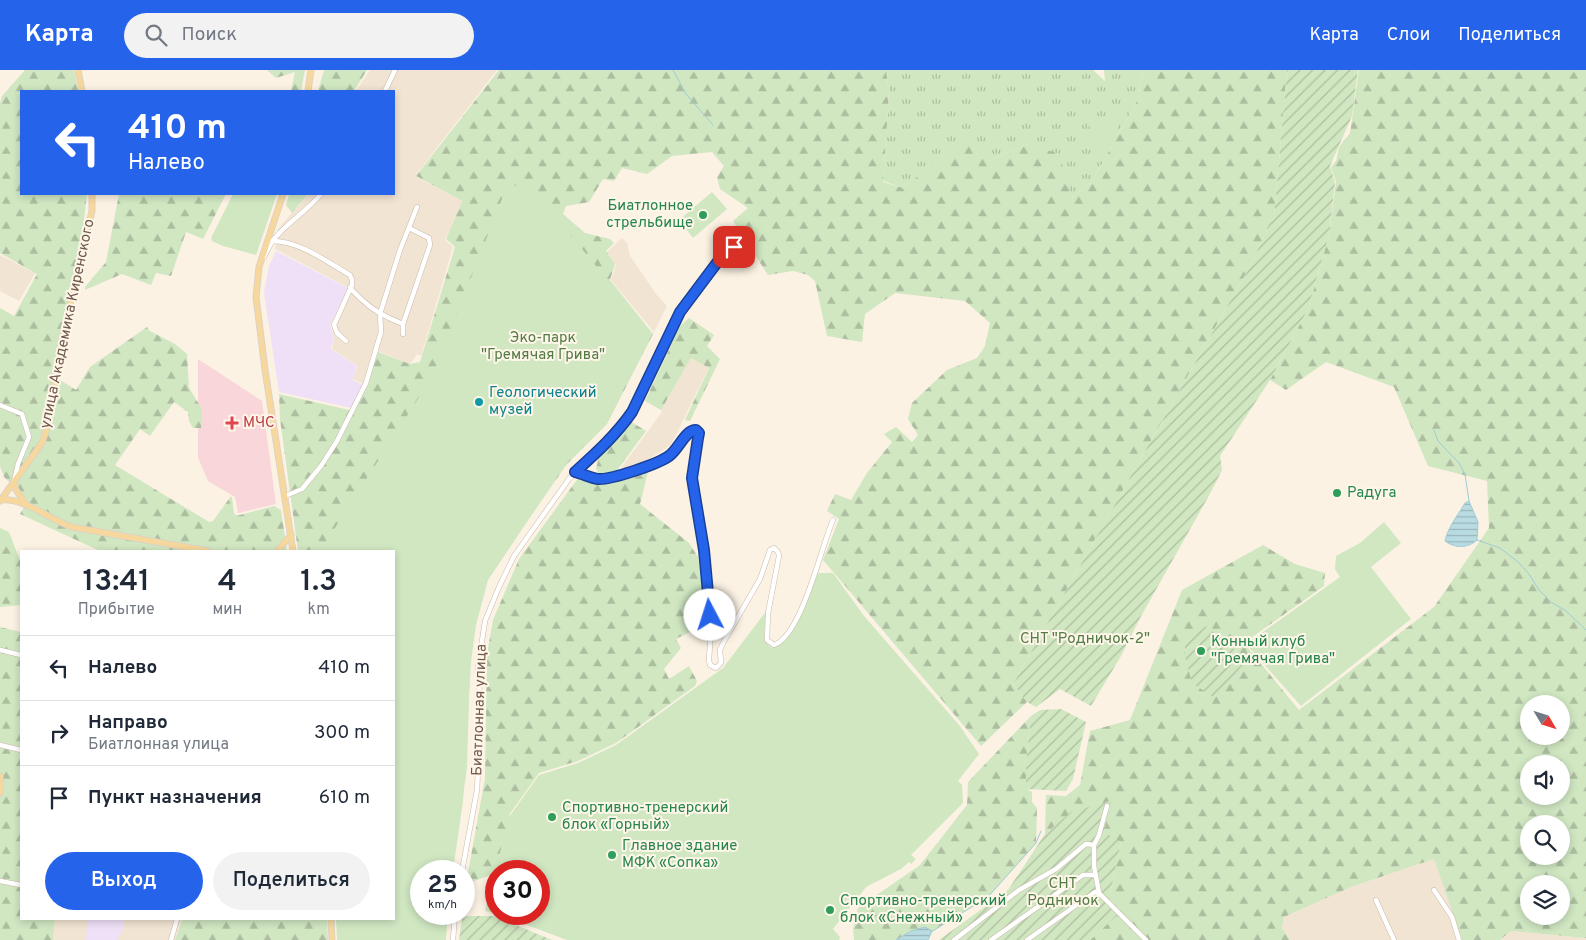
<!DOCTYPE html>
<html lang="ru">
<meta charset="utf-8">
<style>
body{margin:0;font-family:Overpass,sans-serif;background:#f2f2f3;color:#1f2937;height:100vh;display:flex;flex-direction:column;font-size:19px;white-space:nowrap}
*{box-sizing:border-box;margin:0}
p{font-size:16px;color:#747a83}
.icon{flex:none;width:28px;height:28px;fill:none;stroke:currentColor;stroke-width:2;stroke-linecap:round;stroke-linejoin:round}
.map{position:relative;flex:1;overflow:hidden}
.panel{position:absolute;left:20px;top:480px;width:375px;height:370px;display:flex;flex-direction:column;background:#fff;border-radius:0px;box-shadow:0 2px 8px #0003}
.panel>*{flex:none}
.top-card{position:absolute;left:20px;top:20px;width:375px;height:105px;border-radius:0px;box-shadow:0 2px 8px #0003;background:#2563eb;color:#fff;overflow:hidden}
.needle{width:32px;rotate:128deg}
.tools{position:absolute;left:1520px;top:625px;display:grid;gap:10px}
.tools a{display:grid;place-items:center;width:50px;height:50px;border-radius:50%;background:#fff;box-shadow:0 2px 8px #0003;font-size:25px}
.speed{position:absolute;left:410px;top:790px;display:flex;gap:10px;font-size:25px;font-weight:700;text-align:center}
.speed>*{display:grid;place-content:center;width:65px;height:65px;border-radius:50%;background:#fff;box-shadow:0 2px 8px #0003;line-height:1}
.speed small{font-size:12px;font-weight:400}
.speed .limit{border:8px solid #d22;background:#fff;color:#111}
.pin{position:absolute;display:grid;place-items:center;width:42px;height:42px;color:#fff;margin:-21px;border-radius:10px;box-shadow:0 2px 8px #0006}
.me{position:absolute;width:55px;margin:-28px;rotate:355deg;stroke-linejoin:round;filter:drop-shadow(0 0 4px #0008)}
.turn{display:flex;align-items:center;gap:18px;height:105px;padding:0 25px;font-size:22px}
.turn .icon{width:65px;height:65px;stroke-width:2.5}
.turn b{display:block;font-size:35px;line-height:42px}
.eta{display:flex;justify-content:space-evenly;align-items:center;height:85px;text-align:center}
.eta b{font-size:30px;font-weight:600;line-height:35px}
.action{display:flex;gap:10px;margin-top:auto;padding:10px 25px}
.action a{flex:1;height:58px;border-radius:30px;background:#2563eb;color:#fff;font-size:20px;font-weight:600;line-height:58px;text-align:center}
.action a+a{background:#f2f2f3;color:#1f2937}
ul{padding:0;list-style:none}
li{display:flex;align-items:center;gap:15px;height:65px;padding:0 25px;border-top:1px solid #e0e1e3}
li div{flex:1}
li b{display:block;font-size:19px}
li em{font-style:normal}
header{display:flex;align-items:center;gap:30px;box-sizing:border-box;height:70px;padding:0 25px;background:#2563eb;color:#fff}
header strong{font-size:24px}
nav{display:flex;gap:28px;margin-inline-start:auto;font-size:18px}
.search{width:350px;height:45px;background:#f2f2f3;display:flex;align-items:center;gap:12px;box-sizing:border-box;padding:0 18px;border-radius:28px;color:#747a83;font-size:19px}
.map>svg:first-child{display:block}
.residential{fill:#f2e4d2}
.education{fill:#efe0f7}
.medical{fill:#f8d6da}
.grass{fill:url(#grass-tufts)}
.forest{fill:url(#forest-firs);fill-rule:evenodd}
.park{fill:#d0e7c2}
.garden{fill:url(#garden-furrows)}
.water{fill:url(#water-rules);stroke:#9fcbd4}
.lines{fill:none;stroke-linecap:round;stroke-linejoin:round}
.stream{stroke:#9fcbd4;stroke-width:1}
.minor-casing{stroke:#cbbaaa;stroke-width:5.5}
.major-casing{stroke:#d7d1cc;stroke-width:7}
.minor{stroke:#fff;stroke-width:4.5}
.major{stroke:#f6d89e;stroke-width:5.5}
.route-casing{stroke:#184099;stroke-width:12}
.route{stroke:#2563eb;stroke-width:9}
.leisure-dot{fill:#2e9e5b;stroke:#fef6e9;stroke-width:2}
.culture-dot{fill:#0f9aa8;stroke:#fef6e9;stroke-width:2}
.health-dot{fill:#e0444e;stroke:#fef6e9;stroke-width:2}
.labels{text-anchor:middle;dominant-baseline:central;stroke-width:4;stroke-linejoin:round;paint-order:stroke}
.leisure-label{font-size:15px;fill:#27864d;stroke:#fef6e9;text-anchor:start}
.street-label{font-size:15px;fill:#71594a;stroke:#fef6e9}
.park-label{font-size:15px;fill:#547c46;stroke:#fef6e9}
.culture-label{font-size:15px;fill:#0d838f;stroke:#fef6e9;text-anchor:start}
.health-label{font-size:15px;fill:#be3a42;stroke:#fef6e9;text-anchor:start}
</style>
<header>
<strong>Карта</strong>
<div class="search"><svg class="icon" aria-label="search" viewBox="0 0 24 24"><circle cx="10" cy="10" r="6"/><path d="M15 15l6 6"/></svg>Поиск</div>
<nav><a>Карта</a><a>Слои</a><a>Поделиться</a></nav>
</header>
<div class="map">
<svg width="1586" height="870" viewBox="0 0 1586 870">
<defs>
<pattern id="grass-tufts" width="24" height="20" patternUnits="userSpaceOnUse" patternTransform="scale(1.25)"><rect width="24" height="20" fill="#d0e7c2"/><path d="M3 7l-1-3M5 7V3M7 7l1-3M15 17l-1-3M17 17v-4M19 17l1-3" fill="none" stroke="#adbea0"/></pattern>
<pattern id="forest-firs" width="22" height="20" patternUnits="userSpaceOnUse" patternTransform="scale(1.25)"><rect width="22" height="20" fill="#d0e7c2"/><path d="M5 1l3.5 6h-7zM16 11l3.5 6h-7z" fill="#adbea0"/></pattern>
<pattern id="garden-furrows" width="10" height="10" patternUnits="userSpaceOnUse" patternTransform="scale(1.25)"><rect width="10" height="10" fill="#d0e7c2"/><path d="M-1 1l2-2M0 10L10 0M9 11l2-2" fill="none" stroke="#adbea0"/></pattern>
<pattern id="water-rules" width="6" height="5" patternUnits="userSpaceOnUse" patternTransform="scale(1.25)"><rect width="6" height="5" fill="#b9dce3"/><path d="M0 2.5h6" fill="none" stroke="#9bb5ba"/></pattern>
</defs>
<rect width="100%" height="100%" fill="#fbf2e3"/>
<!-- residential -->
<g class="residential">
<polygon points="370,0 497,0 415,106 462,131 445,170 453,177 421,286 417,284 410,294 375,280 363,314 353,309 358,296 332,279 334,267 331,255 349,218 275,179 277,160 309,124 394,124 394,21 356,21"/>
<polygon points="622,168 627,173 630,186 656,224 667,236 654,262 611,210 616,195 607,182"/>
<polygon points="0,185 35,203 19,231 0,221"/>
<polygon points="691,288 709,297 671,375 649,389 619,401 662,342 661,340"/>
<polygon points="1434,789 1462,870 1290,870 1282,858 1284,847 1351,817"/>
<polygon points="55,849 183,849 175,870 53,870"/>
<polygon points="1511,861 1586,868 1586,870 1500,870"/>
</g>
<!-- education -->
<g class="education">
<polygon points="276,181 348,218 330,255 334,267 331,279 357,296 353,310 363,315 352,338 279,322 264,223 269,196"/>
<polygon points="88,849 124,849 123,859 117,870 86,870"/>
</g>
<!-- medical -->
<polygon class="medical" points="198,289 262,331 276,434 238,443 235,427 208,411 198,388"/>
<!-- grass -->
<polygon class="grass" points="886,0 1093,0 1105,11 1104,0 1143,0 1138,29 1092,112 1070,129 1027,74 989,91 969,67 903,118 883,111 889,22"/>
<!-- forest -->
<g class="forest">
<polygon points="25,0 74,0 78,21 21,21 21,124 87,124 81,175 53,300 57,308 76,320 90,297 147,257 150,261 175,274 187,284 189,318 202,339 201,358 193,358 189,351 188,342 174,332 150,366 140,359 115,395 209,452 213,451 231,426 232,428 234,443 236,446 274,436 281,440 287,481 100,481 20,444 28,430 4,407 0,396 0,238 14,246 37,204 0,183 0,33 2,26"/>
<polygon points="267,0 305,0 301,21 291,21 295,2 276,8"/>
<polygon points="324,0 367,0 354,21 318,21"/>
<polygon points="499,0 886,0 889,22 883,112 903,118 969,66 989,91 1027,74 1060,84 1070,129 1092,112 1138,29 1143,0 1287,0 1274,147 1246,203 1013,614 1027,632 981,676 823,490 839,449 827,441 835,424 851,430 867,403 892,372 884,364 896,357 912,372 918,365 908,349 912,333 947,300 977,288 985,276 990,253 965,231 895,223 865,244 862,272 827,266 815,211 808,205 793,201 768,205 733,151 748,138 720,119 717,107 724,96 712,82 672,86 647,104 622,98 614,111 603,109 589,132 566,136 563,144 585,163 610,169 614,173 606,181 615,194 610,210 653,264 607,354 567,394 487,509 474,555 470,593 467,698 452,801 421,801 421,844 416,870 394,481 298,481 280,349 279,324 354,341 369,311 378,282 410,294 420,292 455,177 446,169 462,131 416,106"/>
<path d="M 1359,0 L 1586,0 L 1586,868 L 1511,861 L 1500,870 L 1462,870 L 1434,789 L 1351,817 L 1284,847 L 1282,858 L 1290,870 L 1090,870 L 1122,841 L 1109,829 L 1121,772 L 1045,764 L 1046,725 L 1066,726 L 1080,715 L 1090,661 L 1130,650 L 1182,520 L 1263,475 L 1295,494 L 1325,503 L 1324,516 L 1244,573 L 1299,640 L 1434,537 L 1489,458 L 1487,411 L 1428,396 L 1394,317 L 1326,292 L 1286,320 L 1270,310 L 1308,239 L 1329,165 L 1336,112 L 1331,97 L 1336,91 L 1339,77 L 1350,63 ZM 1529,634 L 1561,634 L 1561,666 L 1529,666 ZM 1529,694 L 1561,694 L 1561,726 L 1529,726 ZM 1529,754 L 1561,754 L 1561,786 L 1529,786 ZM 1529,814 L 1561,814 L 1561,846 L 1529,846 Z"/>
<polygon points="119,124 226,124 203,169 186,162 171,206 156,203 151,215 122,204 85,220 85,217 106,192"/>
<polygon points="289,124 308,124 292,143 286,135"/>
<polygon points="689,248 714,265 707,276 720,289 690,351 685,350 709,298 691,288 661,340 645,331 680,256"/>
<polygon points="630,351 646,361 615,403 599,403 596,399 599,386"/>
<polygon points="648,402 640,434 689,473 698,487 703,521 691,527 688,533 703,546 704,555 676,569 681,578 664,599 669,609 689,596 697,611 695,616 616,673 578,691 539,703 509,745 556,781 496,801 496,803 466,814 485,708 487,584 493,550 519,489 579,407 605,413"/>
<polygon points="0,458 9,462 21,493 21,535 0,537"/>
<polygon points="0,557 21,562 21,849 55,849 53,870 0,870"/>
<polygon points="1031,646 1026,692 1026,718 1032,722 1032,732 1037,738 1036,773 988,827 932,861 925,857 911,861 896,870 854,870 853,859 858,838 920,795 967,735 968,712"/>
<polygon points="183,849 327,849 328,870 175,870"/>
</g>
<!-- park -->
<g class="park">
<polygon points="1109,47 1122,50 1106,76 1094,80 1089,54"/>
<polygon points="509,111 550,140 652,264 606,354 567,392 488,510 476,555 471,592 463,731 453,801 421,801 421,844 448,844 446,870 337,870 336,849 394,849 394,481 320,481 432,307"/>
<polygon points="712,122 727,139 693,168 679,150"/>
<polygon points="233,124 277,124 256,185 223,176 212,171 211,168"/>
<polygon points="1384,452 1401,473 1371,497 1411,549 1301,636 1246,574 1340,507 1335,499 1336,486 1360,473"/>
<path d="M 818,503 L 833,503 L 864,546 L 959,655 L 979,684 L 958,711 L 962,715 L 963,733 L 911,785 L 916,789 L 911,794 L 909,792 L 901,799 L 866,817 L 833,859 L 840,867 L 839,870 L 567,870 L 497,844 L 539,844 L 539,801 L 496,801 L 496,844 L 485,841 L 509,747 L 539,705 L 578,693 L 616,675 L 723,598 L 767,540 C 766,554 759,571 773,578 C 790,574 811,520 818,503 Z"/>
</g>
<!-- garden -->
<g class="garden">
<polygon points="1287,0 1358,0 1352,46 1330,96 1335,113 1329,165 1308,239 1270,310 1220,386 1222,400 1211,422 1140,548 1121,586 1091,636 1060,619 1036,637 1027,632 1013,614 1246,203 1274,147"/>
<polygon points="1206,556 1247,590 1215,628 1192,613 1185,587 1185,573"/>
<polygon points="1061,639 1086,652 1073,709 1066,721 1026,719 1026,692 1031,646 1040,640"/>
<polygon points="1110,731 1104,762 1121,772 1109,829 1122,841 1090,870 939,870 1008,820 1045,764 1071,742"/>
<polygon points="467,846 494,846 552,870 459,870 462,849"/>
</g>
<!-- water -->
<g class="water">
<path d="M 1469,431 L 1478,452 L 1477,470 C 1468,478 1456,479 1445,471 C 1448,457 1458,445 1465,433 Z"/>
<polygon points="925,857 932,861 928,870 896,870 911,861"/>
</g>
<g class="lines">
<!-- stream -->
<g class="stream">
<polyline points="673,0 686,24 713,55"/>
<polyline points="1434,360 1438,371 1459,393 1465,404 1469,431"/>
<polyline points="1477,470 1500,478 1518,492 1529,504 1539,520 1551,532 1566,541 1586,560"/>
<polyline points="931,862 988,827 1036,773 1041,761"/>
</g>
<defs>
<g id="minor">
<polyline points="385,21 395,0"/>
<path d="M 272,171 C 300,171 327,192 350,205 L 352,210 L 352,215 L 334,255 L 337,263 L 346,271"/>
<path d="M 264,187 C 267,181 270,174 274,169 C 288,152 307,141 321,124"/>
<path d="M 350,218 C 368,237 378,244 403,254"/>
<polyline points="403,264 403,254 430,175 429,168 409,158"/>
<polyline points="0,335 22,344 29,367 18,394 14,411"/>
<path d="M 575,402 C 583,404 591,408 598,409 C 611,410 658,394 669,386 C 679,379 685,360 696,360 L 699,363 L 692,408 L 704,480 L 710,534 L 711,557 L 709,590 L 710,595 L 716,598 L 721,593 L 720,580 L 724,571 L 760,509 L 770,480 L 774,478 L 778,482 L 779,486 L 768,543 L 767,570 L 774,575 C 802,565 821,477 833,450"/>
<polyline points="285,426 302,419 321,396 337,371 366,313 381,262 380,244 400,180 417,137"/>
<polyline points="0,580 21,585"/>
<polyline points="0,675 21,680"/>
<polyline points="1107,736 1099,765 1094,775 1094,796 1099,823 1146,870"/>
<polyline points="462,801 477,720 481,644 478,598 485,551 499,517 514,486 569,409 599,381 622,356 632,342 680,242 722,186 741,172"/>
<polyline points="0,811 21,815"/>
<polyline points="1434,820 1452,847 1459,870"/>
<polyline points="1376,830 1394,870"/>
<polyline points="171,870 177,849"/>
<polyline points="453,870 455,844"/>
<polyline points="954,870 1019,820 1056,799 1086,774 1094,775"/>
<polyline points="991,870 1083,805 1095,805"/>
<polyline points="1027,870 1095,822 1099,823"/>
</g>
<g id="major">
<polyline points="78,0 82,21"/>
<polyline points="308,21 311,0"/>
<polyline points="283,124 259,197 256,227 265,300 293,481"/>
<polyline points="14,412 16,420 26,434"/>
<path d="M 1,430 C 26,428 48,449 72,457 L 208,481"/>
<polyline points="0,431 42,373 46,361 61,272 92,141 92,124"/>
<polyline points="277,481 291,465"/>
<polyline points="0,706 0,723"/>
<polyline points="331,849 332,870"/>
</g>
</defs>
<!-- minor casing -->
<use href="#minor" class="minor-casing"/>
<!-- major casing -->
<use href="#major" class="major-casing"/>
<!-- minor -->
<use href="#minor" class="minor"/>
<!-- major -->
<use href="#major" class="major"/>
</g>
<g class="lines">
<defs>
<path id="route" d="M 710,545 L 704,480 L 692,408 L 698,368 L 699,363 L 696,360 C 685,360 679,379 669,386 C 658,394 611,410 598,409 C 591,408 583,404 575,402 C 596,383 616,365 632,342 L 680,242 L 722,186 L 734,177"/>
</defs>
<!-- route casing -->
<use href="#route" class="route-casing"/>
<!-- route -->
<use href="#route" class="route"/>
</g>
<!-- markers -->
<g class="leisure-dot">
<circle cx="703" cy="145" r="5"/>
<circle cx="1337" cy="423" r="5"/>
<circle cx="1201" cy="581" r="5"/>
<circle cx="552" cy="747" r="5"/>
<circle cx="612" cy="785" r="5"/>
<circle cx="830" cy="840" r="5"/>
</g>
<circle class="culture-dot" cx="479" cy="332" r="5"/>
<path class="health-dot" d="M229.5 345.5h5v5h5v5h-5v5h-5v-5h-5v-5h5z"/>
<g class="labels">
<!-- leisure labels -->
<g class="leisure-label">
<text x="693" y="136" text-anchor="end">Биатлонное<tspan x="693" dy="17">стрельбище</tspan></text>
<text x="1347" y="423">Радуга</text>
<text x="1211" y="572">Конный клуб<tspan x="1211" dy="17">"Гремячая Грива"</tspan></text>
<text x="562" y="738">Спортивно-тренерский<tspan x="562" dy="17">блок «Горный»</tspan></text>
<text x="622" y="776">Главное здание<tspan x="622" dy="17">МФК «Сопка»</tspan></text>
<text x="840" y="831">Спортивно-тренерский<tspan x="840" dy="17">блок «Снежный»</tspan></text>
</g>
<!-- street labels -->
<g class="street-label">
<text transform="translate(68 254) rotate(-78)">улица Академика Киренского</text>
<text transform="translate(480 640) rotate(-88)">Биатлонная улица</text>
</g>
<!-- park labels -->
<g class="park-label">
<text x="543" y="268">Эко-парк<tspan x="543" dy="17">"Гремячая Грива"</tspan></text>
<text x="1085" y="569">СНТ "Родничок-2"</text>
<text x="1063" y="814">СНТ<tspan x="1063" dy="17">Родничок</tspan></text>
</g>
<!-- culture labels -->
<g class="culture-label">
<text x="489" y="323">Геологический<tspan x="489" dy="17">музей</tspan></text>
</g>
<!-- health labels -->
<g class="health-label">
<text x="243" y="353">МЧС</text>
</g>
</g>
</svg>
<div class="tools">
<a><svg class="needle" viewBox="-14 -14 28 28"><path d="M0-13l5 13h-10z" fill="#e53935"/><path d="M0 13l5-13h-10z" fill="#747a83"/></svg></a>
<a><svg class="icon" aria-label="sound" viewBox="0 0 24 24"><path d="M4 9h4l5-4v14l-5-4H4zM17 9q2 3 0 6"/></svg></a>
<a><svg class="icon" aria-label="search" viewBox="0 0 24 24"><circle cx="10" cy="10" r="6"/><path d="M15 15l6 6"/></svg></a>
<a><svg class="icon" aria-label="layers" viewBox="0 0 24 24"><path d="M12 4l9 5-9 5-9-5zM3 14l9 5 9-5"/></svg></a>
</div>
<div class="speed"><div>25<small>km/h</small></div><div class="limit">30</div></div>
<div class="pin" style="left:734px;top:177px;background:#d93025"><svg class="icon" aria-label="arrive" viewBox="0 0 24 24"><path d="M6 21V4h12l-3 4 3 4H6"/></svg></div>
<svg class="me" style="left:710px;top:545px" viewBox="-20 -20 40 40"><circle r="19" fill="#fff"/><path d="M0-13L10 11 0 6-10 11z" fill="#2563eb"/></svg>
<div class="top-card">
<div class="turn"><svg class="icon" aria-label="left" viewBox="0 0 24 24"><path d="M17 20v-9H6M10 6l-5 5 5 5"/></svg><div><b>410 m</b>Налево</div></div>
</div>
<section class="panel">
<div class="eta">
<div><b>13:41</b><p>Прибытие</p></div>
<div><b>4</b><p>мин</p></div>
<div><b>1.3</b><p>km</p></div>
</div>
<ul>
<li><svg class="icon" aria-label="left" viewBox="0 0 24 24"><path d="M17 20v-9H6M10 6l-5 5 5 5"/></svg><div><b>Налево</b></div><em>410 m</em></li>
<li><svg class="icon" aria-label="right" viewBox="0 0 24 24"><path d="M7 20v-9h11M14 6l5 5-5 5"/></svg><div><b>Направо</b><p>Биатлонная улица</p></div><em>300 m</em></li>
<li><svg class="icon" aria-label="arrive" viewBox="0 0 24 24"><path d="M6 21V4h12l-3 4 3 4H6"/></svg><div><b>Пункт назначения</b></div><em>610 m</em></li>
</ul>
<div class="action"><a>Выход</a><a>Поделиться</a></div>
</section>
</div>
